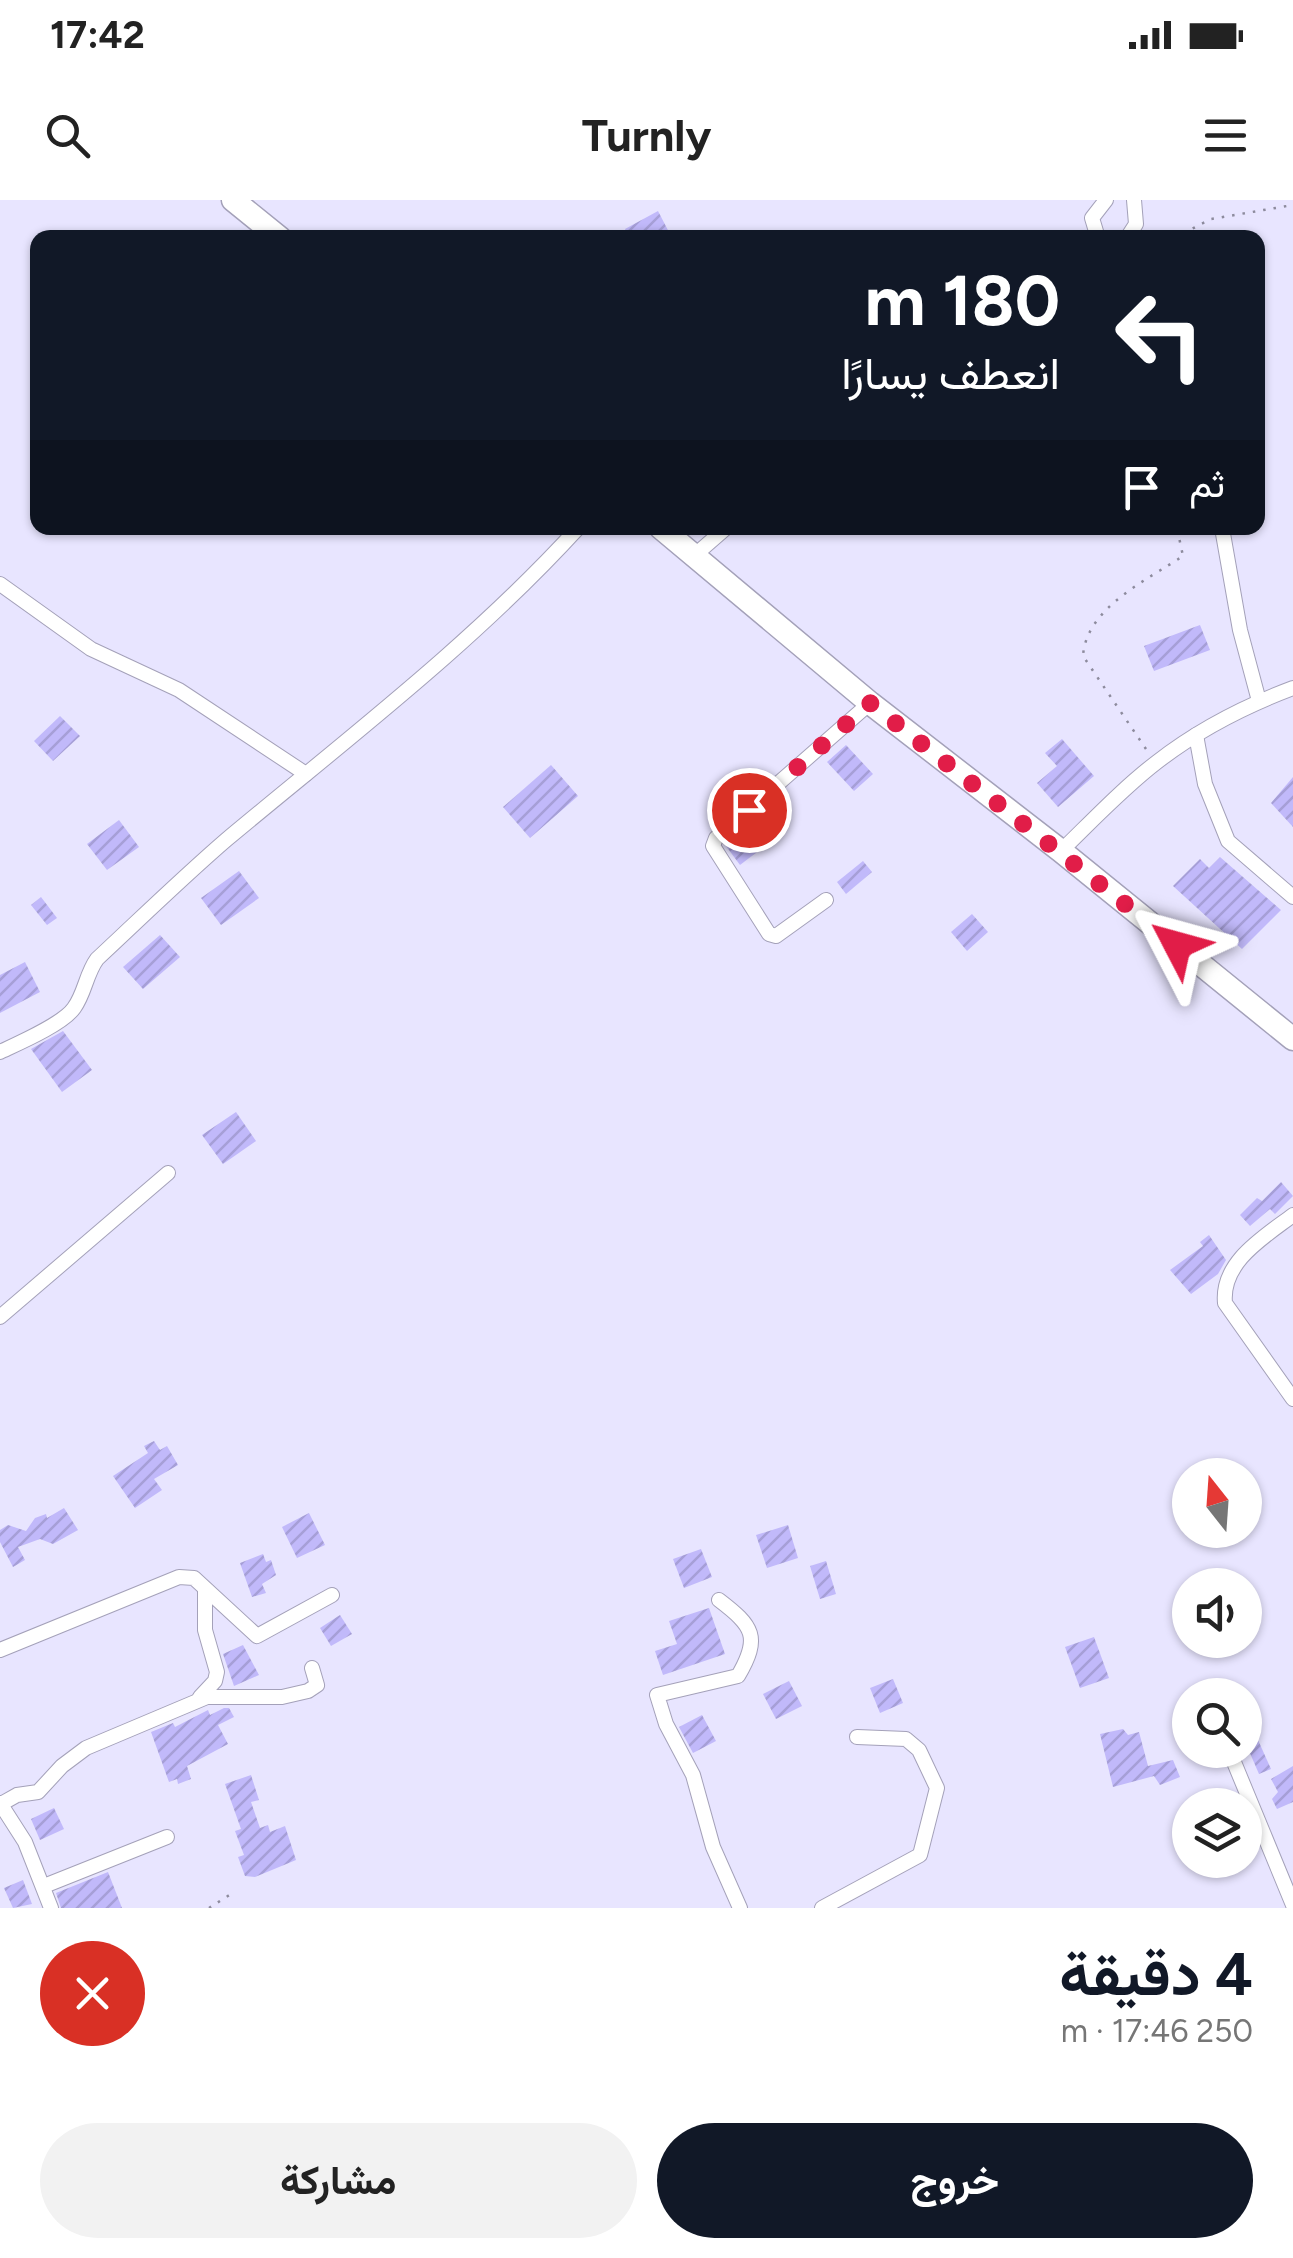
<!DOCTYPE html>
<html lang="ar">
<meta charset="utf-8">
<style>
body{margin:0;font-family:Figtree,Vazirmatn,sans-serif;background:#f2f2f2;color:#222;direction:rtl;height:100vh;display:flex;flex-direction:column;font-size:38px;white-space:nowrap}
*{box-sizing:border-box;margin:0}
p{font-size:32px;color:#767676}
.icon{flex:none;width:55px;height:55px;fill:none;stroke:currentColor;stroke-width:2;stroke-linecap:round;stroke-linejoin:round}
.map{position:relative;height:1708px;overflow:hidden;direction:ltr}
.drawer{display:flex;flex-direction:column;background:#fff;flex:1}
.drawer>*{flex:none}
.top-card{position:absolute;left:30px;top:30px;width:1235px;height:305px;border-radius:20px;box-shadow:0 2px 8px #0004;direction:rtl;background:#111827;color:#fff;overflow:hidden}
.needle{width:65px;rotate:343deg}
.controls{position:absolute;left:1172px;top:1258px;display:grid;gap:20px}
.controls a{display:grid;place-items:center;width:90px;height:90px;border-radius:50%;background:#fff;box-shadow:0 2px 8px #0004;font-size:50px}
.pin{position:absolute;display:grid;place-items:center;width:85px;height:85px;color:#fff;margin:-42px;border:5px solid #fff;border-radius:50%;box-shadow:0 2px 10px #0007}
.me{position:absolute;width:110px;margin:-55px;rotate:309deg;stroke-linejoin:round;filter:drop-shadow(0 0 8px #0008)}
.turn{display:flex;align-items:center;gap:35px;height:210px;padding:0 40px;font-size:45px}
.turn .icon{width:130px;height:130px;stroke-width:2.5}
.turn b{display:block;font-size:70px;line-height:85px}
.then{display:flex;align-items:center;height:95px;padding:0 40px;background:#0003;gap:20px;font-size:38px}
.round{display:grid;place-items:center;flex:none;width:105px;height:105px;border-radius:52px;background:#f2f2f2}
.summary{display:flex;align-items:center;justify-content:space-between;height:170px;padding:0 40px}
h1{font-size:60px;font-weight:700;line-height:75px;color:#111827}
.action{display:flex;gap:20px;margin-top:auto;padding:20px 40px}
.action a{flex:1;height:115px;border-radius:60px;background:#111827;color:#fff;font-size:40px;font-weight:700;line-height:115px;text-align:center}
.action a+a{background:#f2f2f2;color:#222}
.status{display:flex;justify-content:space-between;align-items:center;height:70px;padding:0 50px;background:#fff;direction:ltr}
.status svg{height:28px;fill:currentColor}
header{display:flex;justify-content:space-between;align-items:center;height:130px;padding:0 40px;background:#fff;font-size:45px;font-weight:700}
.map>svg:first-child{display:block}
.building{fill:url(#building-hatch)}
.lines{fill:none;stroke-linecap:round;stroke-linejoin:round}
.minor-casing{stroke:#a4a1b9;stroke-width:16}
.primary-casing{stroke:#a4a1b9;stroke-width:25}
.path{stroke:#8d8b9d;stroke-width:2.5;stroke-dasharray:2.5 8;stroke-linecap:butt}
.minor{stroke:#fff;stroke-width:14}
.primary{stroke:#fff;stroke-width:22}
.route{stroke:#e11d48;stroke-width:18;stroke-dasharray:0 32.4}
</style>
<div class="status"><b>17:42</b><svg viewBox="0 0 49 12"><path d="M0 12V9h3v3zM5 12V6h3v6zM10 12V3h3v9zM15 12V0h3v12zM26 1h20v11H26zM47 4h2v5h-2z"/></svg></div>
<header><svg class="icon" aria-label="menu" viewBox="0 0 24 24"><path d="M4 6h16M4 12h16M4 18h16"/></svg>Turnly<svg class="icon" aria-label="search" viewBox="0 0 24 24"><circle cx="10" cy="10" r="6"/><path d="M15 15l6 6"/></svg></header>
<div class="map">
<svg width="1293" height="1708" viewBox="0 0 1293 1708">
<defs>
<pattern id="building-hatch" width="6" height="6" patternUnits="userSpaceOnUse" patternTransform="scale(2.5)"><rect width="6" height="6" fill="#c1b9fa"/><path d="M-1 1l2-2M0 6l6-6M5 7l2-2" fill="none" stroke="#a69fd7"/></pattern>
</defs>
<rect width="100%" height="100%" fill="#e8e5ff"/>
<!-- building -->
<g class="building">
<polygon points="658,11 672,38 629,38 625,29"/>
<polygon points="1200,425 1210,450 1154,471 1144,446"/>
<polygon points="60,516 80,536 53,561 34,541"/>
<polygon points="1062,539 1094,576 1058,607 1037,583 1057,566 1045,553"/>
<polygon points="846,545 873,574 854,591 827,562"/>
<polygon points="551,565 578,596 530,638 503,607"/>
<polygon points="1293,577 1293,627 1271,603"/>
<polygon points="119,620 139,647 107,670 87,644"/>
<polygon points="754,624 769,643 740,665 726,646"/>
<polygon points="1220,657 1281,710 1242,749 1173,686 1200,659 1209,668"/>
<polygon points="863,661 872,672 846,694 837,682"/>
<polygon points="239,671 259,698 221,725 201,698"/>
<polygon points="41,697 57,718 47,725 31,705"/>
<polygon points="972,714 988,732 967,751 951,732"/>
<polygon points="160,735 180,757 143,789 123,767"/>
<polygon points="25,762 40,792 0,813 0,775"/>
<polygon points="63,831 92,870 62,892 31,849"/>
<polygon points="236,912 256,941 223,964 202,935"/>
<polygon points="1281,982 1293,996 1275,1014 1270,1009 1250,1026 1240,1015 1257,998 1262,1001"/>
<polygon points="1209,1035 1226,1060 1218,1074 1191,1094 1170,1070 1203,1046 1200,1042"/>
<polygon points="154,1241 160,1250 167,1246 178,1265 154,1279 162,1290 135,1308 113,1276 148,1253 144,1246"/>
<polygon points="64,1308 78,1330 53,1344 40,1339 18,1347 25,1360 13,1367 0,1342 0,1330 8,1325 26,1331 35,1318 46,1314 47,1318"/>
<polygon points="309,1313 325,1345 297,1358 282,1327"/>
<polygon points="788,1325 798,1358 767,1368 756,1335"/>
<polygon points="701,1349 712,1377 684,1388 673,1359"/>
<polygon points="263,1354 266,1362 271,1360 276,1375 262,1384 266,1393 252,1397 240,1363"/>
<polygon points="826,1361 836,1394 820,1399 810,1366"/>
<polygon points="709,1408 725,1454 663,1475 655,1451 677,1444 669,1421"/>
<polygon points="340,1415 352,1434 331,1446 320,1428"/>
<polygon points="1094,1437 1109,1478 1080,1488 1065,1447"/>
<polygon points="243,1445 259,1475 234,1486 223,1454"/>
<polygon points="893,1479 903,1503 880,1513 870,1488"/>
<polygon points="789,1481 802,1506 776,1519 763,1494"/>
<polygon points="224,1508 229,1508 234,1517 218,1525 228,1544 187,1566 191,1579 178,1584 177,1579 169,1582 151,1532 173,1523 175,1527 208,1510 210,1515"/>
<polygon points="702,1515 716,1541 693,1553 679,1527"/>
<polygon points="1123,1529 1128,1535 1139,1532 1148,1566 1173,1560 1180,1577 1160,1585 1154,1576 1113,1587 1100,1534"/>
<polygon points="1258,1540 1271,1569 1259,1574 1246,1544"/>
<polygon points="1293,1566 1293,1602 1277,1609 1272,1599 1278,1592 1271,1579"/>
<polygon points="251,1575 259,1600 251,1602 260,1628 268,1625 270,1632 285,1626 296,1660 255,1677 245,1676 238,1657 244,1655 235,1631 241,1629 225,1584"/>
<polygon points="54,1608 64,1629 40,1640 31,1619"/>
<polygon points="108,1672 122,1708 61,1708 56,1693"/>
<polygon points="23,1680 32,1704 13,1708 4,1688"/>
</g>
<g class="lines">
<defs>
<g id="minor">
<polyline points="1098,38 1092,18 1106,0"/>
<polyline points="1127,38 1136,24 1134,0"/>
<polyline points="1222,328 1240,430 1259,501"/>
<polyline points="695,355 726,328"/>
<polyline points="0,384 91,449 179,490 306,574"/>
<polyline points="1196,535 1205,584 1228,641 1293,697"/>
<path d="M 1061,651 C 1092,621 1123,588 1157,562 C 1198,530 1245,506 1293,488"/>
<polyline points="826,700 776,736 769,734 713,646 716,638 870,503"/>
<path d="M 0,852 C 19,843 63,824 74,808 C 85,793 86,774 97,759 C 140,719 182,678 226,640 C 347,539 472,444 578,328"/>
<path d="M 1293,1015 C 1264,1037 1221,1062 1225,1103 L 1293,1199"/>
<polyline points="0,1117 168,973"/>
<path d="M 719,1400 C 753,1426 761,1437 738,1476 L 657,1495 L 666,1524 L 693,1575 L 713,1647 L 740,1708"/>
<polyline points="0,1450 179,1377 194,1378 257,1436 332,1395"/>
<polyline points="200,1497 215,1481 217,1472 205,1430 205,1389"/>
<polyline points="1229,1550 1293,1705"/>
<polyline points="0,1603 25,1642 51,1708"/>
<polyline points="1,1604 17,1595 38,1592 62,1566 86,1548 207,1497 282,1497 308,1491 317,1485 312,1468"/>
<polyline points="44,1686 167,1637"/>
<polyline points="822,1708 920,1655 937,1588 919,1550 906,1539 857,1537"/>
</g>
<g id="primary">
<polyline points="233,0 280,38"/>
<polyline points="661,328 870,503 1061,651 1293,839"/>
</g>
</defs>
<!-- minor casing -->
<use href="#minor" class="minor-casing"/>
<!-- primary casing -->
<use href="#primary" class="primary-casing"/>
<!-- path -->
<g class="path">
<polyline points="1174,38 1211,19 1293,5"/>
<path d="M 1146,549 L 1083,456 C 1086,408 1147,380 1183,356 L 1177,328"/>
<polyline points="209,1708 231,1694"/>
</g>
<!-- minor -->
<use href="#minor" class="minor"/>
<!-- primary -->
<use href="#primary" class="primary"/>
</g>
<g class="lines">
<!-- route -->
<polyline class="route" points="749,610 870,503 1177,745"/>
</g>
</svg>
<div class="controls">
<a><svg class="needle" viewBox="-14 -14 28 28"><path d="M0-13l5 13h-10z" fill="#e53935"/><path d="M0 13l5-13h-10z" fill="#767676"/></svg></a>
<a><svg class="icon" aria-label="sound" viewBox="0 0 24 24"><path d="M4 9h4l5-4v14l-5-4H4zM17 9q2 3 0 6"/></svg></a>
<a><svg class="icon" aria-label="search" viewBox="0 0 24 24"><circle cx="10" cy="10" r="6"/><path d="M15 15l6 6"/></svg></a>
<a><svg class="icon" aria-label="layers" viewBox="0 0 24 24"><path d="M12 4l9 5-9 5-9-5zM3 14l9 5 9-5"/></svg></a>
</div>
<div class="pin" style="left:749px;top:610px;background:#d93025"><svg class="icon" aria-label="arrive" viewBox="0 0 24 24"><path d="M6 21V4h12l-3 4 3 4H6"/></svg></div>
<svg class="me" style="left:1177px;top:745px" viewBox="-20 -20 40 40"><path d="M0-17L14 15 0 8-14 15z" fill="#e11d48" stroke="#fff" stroke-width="4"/></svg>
<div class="top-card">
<div class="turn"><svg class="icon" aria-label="left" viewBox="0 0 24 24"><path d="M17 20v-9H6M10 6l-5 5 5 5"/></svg><div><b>180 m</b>انعطف يسارًا</div></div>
<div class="then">ثم<svg class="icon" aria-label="arrive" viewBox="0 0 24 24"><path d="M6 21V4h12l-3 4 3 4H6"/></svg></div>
</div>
</div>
<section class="drawer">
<div class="summary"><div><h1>4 دقيقة</h1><p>250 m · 17:46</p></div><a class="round" style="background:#d93025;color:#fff"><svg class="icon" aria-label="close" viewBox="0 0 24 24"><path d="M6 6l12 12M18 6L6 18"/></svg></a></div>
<div class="action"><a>خروج</a><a>مشاركة</a></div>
</section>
